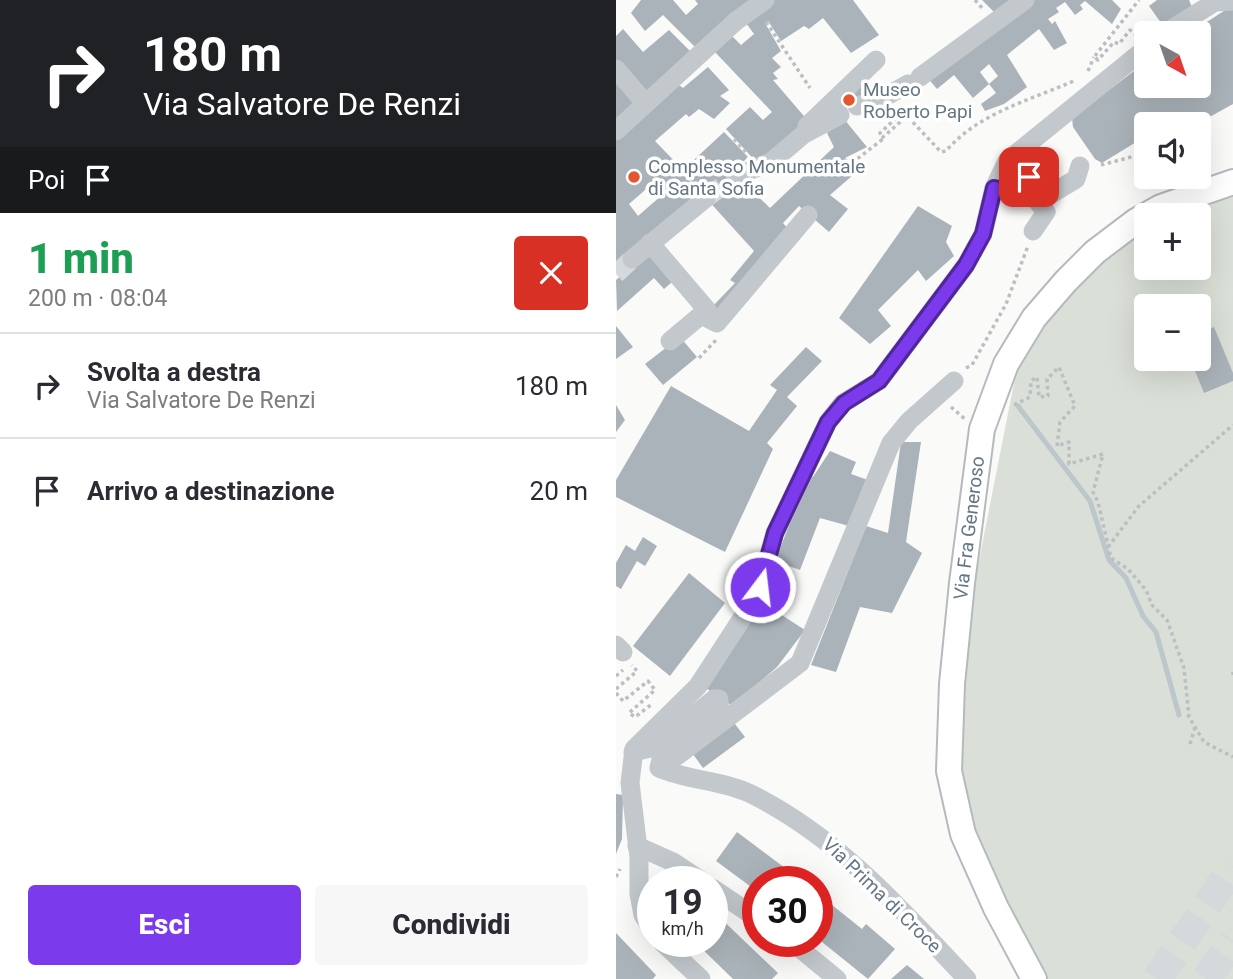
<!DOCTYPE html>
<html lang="it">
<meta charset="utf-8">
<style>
body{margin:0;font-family:Roboto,sans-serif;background:#f7f7f7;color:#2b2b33;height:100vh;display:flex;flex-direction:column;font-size:26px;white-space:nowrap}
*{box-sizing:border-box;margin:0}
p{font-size:23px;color:#7c7c81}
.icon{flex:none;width:38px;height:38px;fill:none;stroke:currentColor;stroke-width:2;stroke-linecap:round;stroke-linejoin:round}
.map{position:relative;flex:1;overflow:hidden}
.panel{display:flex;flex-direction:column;background:#fff;width:616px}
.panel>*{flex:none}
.banner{background:#202124;color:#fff;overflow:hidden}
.needle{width:46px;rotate:140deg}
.fabs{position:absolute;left:518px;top:21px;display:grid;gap:14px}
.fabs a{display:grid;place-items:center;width:77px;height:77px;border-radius:7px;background:#fff;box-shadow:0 7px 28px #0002;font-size:35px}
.speed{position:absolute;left:21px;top:866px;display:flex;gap:14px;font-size:35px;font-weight:700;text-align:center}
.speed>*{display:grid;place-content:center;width:91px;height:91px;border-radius:50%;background:#fff;box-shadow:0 7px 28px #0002;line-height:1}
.speed small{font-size:18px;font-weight:400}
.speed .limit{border:10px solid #d22;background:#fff;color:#111}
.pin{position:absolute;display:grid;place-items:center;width:60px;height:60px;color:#fff;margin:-30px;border-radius:14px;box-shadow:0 4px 10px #0006}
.me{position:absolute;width:77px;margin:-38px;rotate:15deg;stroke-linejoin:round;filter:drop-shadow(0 0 5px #0008)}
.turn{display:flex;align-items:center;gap:24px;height:147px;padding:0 28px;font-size:32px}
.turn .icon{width:91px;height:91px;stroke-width:2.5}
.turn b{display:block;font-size:49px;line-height:60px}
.then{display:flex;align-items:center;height:66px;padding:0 28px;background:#0003;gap:14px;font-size:26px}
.round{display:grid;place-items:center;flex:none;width:74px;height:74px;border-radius:7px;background:#f7f7f7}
.headline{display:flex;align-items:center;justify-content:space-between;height:119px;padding:0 28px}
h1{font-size:42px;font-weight:800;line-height:52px;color:#1e9e55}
.primary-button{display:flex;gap:14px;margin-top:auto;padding:14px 28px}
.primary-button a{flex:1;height:80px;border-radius:7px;background:#7c3aed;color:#fff;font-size:28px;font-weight:800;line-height:80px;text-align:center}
.primary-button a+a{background:#f7f7f7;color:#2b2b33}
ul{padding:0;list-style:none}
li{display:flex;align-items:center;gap:21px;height:105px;padding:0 28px;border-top:2px solid #e1e1e2}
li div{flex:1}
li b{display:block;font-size:26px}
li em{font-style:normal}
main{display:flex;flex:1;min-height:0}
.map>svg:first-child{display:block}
.green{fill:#dadfd7;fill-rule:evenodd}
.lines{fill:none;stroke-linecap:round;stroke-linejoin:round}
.stream{stroke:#bbc7cb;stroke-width:5}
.building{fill:#aab3b9;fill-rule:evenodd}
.minor-tunnel{stroke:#d5d9db;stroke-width:19;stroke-dasharray:19 10;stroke-linecap:butt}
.highway-tunnel{stroke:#d5d9db;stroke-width:30;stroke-dasharray:30 15;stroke-linecap:butt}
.major-casing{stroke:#b5babe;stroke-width:28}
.path{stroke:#bbbfc2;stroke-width:3.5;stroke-dasharray:3.5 3.5;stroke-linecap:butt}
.minor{stroke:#c3c8cc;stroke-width:19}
.major{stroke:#fff;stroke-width:24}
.route-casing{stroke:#51269a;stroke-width:18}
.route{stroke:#7c3aed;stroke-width:12}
.poi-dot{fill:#e4572e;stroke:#fff;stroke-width:2.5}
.labels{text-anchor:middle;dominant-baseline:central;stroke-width:7;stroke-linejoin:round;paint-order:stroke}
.poi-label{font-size:19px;fill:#657683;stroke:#fff;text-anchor:start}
.street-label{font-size:19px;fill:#657683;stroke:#fff}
</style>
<main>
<section class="panel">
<div class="banner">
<div class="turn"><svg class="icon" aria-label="right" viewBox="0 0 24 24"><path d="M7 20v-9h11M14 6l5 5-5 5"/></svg><div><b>180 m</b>Via Salvatore De Renzi</div></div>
<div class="then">Poi<svg class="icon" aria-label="arrive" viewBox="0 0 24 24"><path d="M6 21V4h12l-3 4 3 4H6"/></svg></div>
</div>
<div class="headline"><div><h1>1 min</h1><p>200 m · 08:04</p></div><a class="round" style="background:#d93025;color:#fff"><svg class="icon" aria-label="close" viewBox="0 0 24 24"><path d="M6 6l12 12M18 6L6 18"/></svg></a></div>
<ul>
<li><svg class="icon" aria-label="right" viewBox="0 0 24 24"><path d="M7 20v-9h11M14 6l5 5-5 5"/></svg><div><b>Svolta a destra</b><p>Via Salvatore De Renzi</p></div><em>180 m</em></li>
<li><svg class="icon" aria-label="arrive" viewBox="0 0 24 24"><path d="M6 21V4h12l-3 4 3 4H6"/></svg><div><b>Arrivo a destinazione</b></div><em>20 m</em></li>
</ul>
<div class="primary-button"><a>Esci</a><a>Condividi</a></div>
</section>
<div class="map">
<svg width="617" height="979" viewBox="0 0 617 979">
<rect width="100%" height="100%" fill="#fafaf8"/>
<!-- green -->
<path class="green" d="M 617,188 L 617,979 L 430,979 L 388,905 L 347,812 L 343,749 L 350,626 L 401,368 L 452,293 L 508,244 L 530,231 L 530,268 L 583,268 L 583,215 L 557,215 ZM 530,306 L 583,306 L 583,359 L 530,359 Z"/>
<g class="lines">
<!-- stream -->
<polyline class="stream" points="402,406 474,501 493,560 510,578 527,616 540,632 563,715"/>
</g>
<!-- building -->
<g class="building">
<polygon points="25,0 57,0 70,15 82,4 79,0 142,0 80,48 47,15 29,31 15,13"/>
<polygon points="154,0 237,0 263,35 235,53 207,18 193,29 188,26 165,41 152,21 149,23 165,51 156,58 165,67 157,73 162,79 157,80 193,122 143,165 110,129 134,107 147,120 156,112 97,50 114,34 125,45 138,34 127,19"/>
<polygon points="366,0 404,0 383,17"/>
<polygon points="414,0 496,0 505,9 496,24 469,1 464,5 467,9 459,15 449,2 440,8 443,12 432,19 436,24 439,21 451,43 438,50 423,29 391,55 411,87 388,104 369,111 365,104 380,93 373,84 382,76 373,64 364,72 373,84 357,98 338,75 321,89 310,76"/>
<polygon points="541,0 573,0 576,7 548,27 533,6"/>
<polygon points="617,5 617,104 581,124 563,124 560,118 550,124 530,124 530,136 486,163 479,159 457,127 456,118 530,62 530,86 583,86 583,33 574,33"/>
<polygon points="7,29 27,52 53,30 76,53 29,97 0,61 0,36"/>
<path d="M 92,67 L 113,90 L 104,96 L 114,103 L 98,119 L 83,109 L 73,117 L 70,114 L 39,141 L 67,170 L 108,132 L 132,157 L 117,172 L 154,208 L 218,147 L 211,133 L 228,119 L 251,147 L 229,158 L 244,169 L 214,195 L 232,209 L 213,232 L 183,206 L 167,223 L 174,231 L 105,312 L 96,307 L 119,283 L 114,280 L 138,251 L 90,198 L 38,237 L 0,272 L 0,136 L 59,82 L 67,88 ZM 36,184 L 46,195 L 22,216 L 13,204 Z"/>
<polygon points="244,76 257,94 219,115"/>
<polygon points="0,77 23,105 0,125"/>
<polygon points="302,206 336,226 330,242 338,256 310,281 302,270 262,310 275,326 254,344 223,318"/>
<polygon points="33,252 56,282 48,289 38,278 1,311 0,280"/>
<polygon points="0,326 17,347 0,359"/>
<polygon points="598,327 617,373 617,381 588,393 574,359 583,359 583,334"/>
<polygon points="64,337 81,357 47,385 29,364"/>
<polygon points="190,347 206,361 171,397 181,406 151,443 157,449 109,552 0,497 0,480 55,386 133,431 161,390 154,385"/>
<polygon points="0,405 9,420 0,432"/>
<polygon points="285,442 305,442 290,542 306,553 276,613 244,607 220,672 195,665 250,526 272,533"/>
<polygon points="214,451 240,462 235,474 252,480 233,526 204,518 184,570 159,561 193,475 197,477"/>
<polygon points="27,537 41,546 29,566 21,561 5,589 0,586 0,563 10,545 19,551"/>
<polygon points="73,573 109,603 54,676 17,646"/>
<polygon points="147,603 189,630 161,667 116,706 90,688"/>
<polygon points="115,719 129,737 87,768 74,750"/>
<polygon points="0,794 7,795 6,839 0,854"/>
<polygon points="121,832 173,871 187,882 142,882 142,892 100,861"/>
<polygon points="201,893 246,929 250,924 279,949 252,979 201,938"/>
<polygon points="96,910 162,973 156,979 117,979 79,942 96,942"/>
<polygon points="0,933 40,975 37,979 0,979"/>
<polygon points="291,965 308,979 275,979"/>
</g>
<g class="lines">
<!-- minor-tunnel -->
<g class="minor-tunnel">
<polyline points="90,198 120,176"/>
<polyline points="0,274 16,259"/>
</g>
<!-- highway-tunnel -->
<g class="highway-tunnel">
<polyline points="541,979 617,867"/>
<polyline points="590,979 617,940"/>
</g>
<defs>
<polyline id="major" points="418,979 380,908 347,834 333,771 336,684 346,583 366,429 390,364 418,318 450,281 479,252 520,221 545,207 617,182"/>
</defs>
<!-- major casing -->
<use href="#major" class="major-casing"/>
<!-- path -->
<g class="path">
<polyline points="359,0 367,9"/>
<polyline points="150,22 194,88"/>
<polyline points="521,36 514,30 503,44 498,42 482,60 478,57 523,0"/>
<polyline points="472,71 478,57"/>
<path d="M 277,112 L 281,117 L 264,133 L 266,138 L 291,116 L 325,152 L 330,151 C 362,113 415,100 460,80"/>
<polyline points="583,136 592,133"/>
<polyline points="118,139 130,152"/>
<polyline points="236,163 267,139"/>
<polyline points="485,165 530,153"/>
<polyline points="83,358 101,339"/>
<polyline points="350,368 356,365 390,304 412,246"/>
<polyline points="398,405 414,397 415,381 421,377 423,397 432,396 431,379 443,367 459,406 444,422 441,446 453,442 453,464 487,454 477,492 482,502 495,558 512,569 530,590 536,605 551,620 568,668 573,717 588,742 617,757"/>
<polyline points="335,407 350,420"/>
<polyline points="492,547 523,506 617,425"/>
<polyline points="617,672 617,675"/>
<polyline points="0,676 7,670"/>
<polyline points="0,689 21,671 16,665"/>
<polyline points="0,693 7,701 32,681 39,690 13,713 19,717 36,704"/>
<polyline points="574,744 579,727"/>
<polyline points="0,877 4,869"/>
</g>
<!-- minor -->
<g class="minor">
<polyline points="549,33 599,2 617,1"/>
<polyline points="0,69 29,103"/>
<polyline points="304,77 409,0"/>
<polyline points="241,106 267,98 292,84"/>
<polyline points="191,126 260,60"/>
<polyline points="0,131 120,21 149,0"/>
<polyline points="120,176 155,162 188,134 224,115"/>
<polyline points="378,188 394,192 413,178 415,171"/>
<polyline points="417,231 430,212 422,202 460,179 464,166"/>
<polyline points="34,243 91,310"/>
<polyline points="16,259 90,198"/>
<polyline points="91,310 87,316 101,323 192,215"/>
<polyline points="54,341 91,310"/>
<polyline points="0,645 7,652"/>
<path d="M 56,750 L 45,759 L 43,768 C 73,781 106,780 135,794 C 221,836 287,911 351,979"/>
<polyline points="17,752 39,747 98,699 103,699 103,707 56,750 61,756 184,663 275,443 293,421 338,381"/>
<polyline points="21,846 57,862 87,882"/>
<polyline points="96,888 142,919"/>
<polyline points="37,930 27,915 23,894 23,857 14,783 18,749 82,686 136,603 144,587 159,533 212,422 227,403 263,381 350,265 367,234 378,188 391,161 530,48"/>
<polyline points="46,942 85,979"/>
<polyline points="176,942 221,979"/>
</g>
<!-- major -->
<use href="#major" class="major"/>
</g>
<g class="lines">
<defs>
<polyline id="route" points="144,587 159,533 212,422 228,403 263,381 350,265 367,234 378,188 394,191 413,177"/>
</defs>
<!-- route casing -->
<use href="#route" class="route-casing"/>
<!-- route -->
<use href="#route" class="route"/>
</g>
<!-- markers -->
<g class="poi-dot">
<circle cx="233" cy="100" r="7"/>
<circle cx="18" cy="177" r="7"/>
</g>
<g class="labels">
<!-- poi labels -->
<g class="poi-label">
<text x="247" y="89">Museo<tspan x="247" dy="22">Roberto Papi</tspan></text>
<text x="32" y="166">Complesso Monumentale<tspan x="32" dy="22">di Santa Sofia</tspan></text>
</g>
<!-- street labels -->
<g class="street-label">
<text transform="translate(353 528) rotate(-83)">Via Fra Generoso</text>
<text transform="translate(266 895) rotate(44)">Via Prima di Croce</text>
</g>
</g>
</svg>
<div class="fabs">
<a><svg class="needle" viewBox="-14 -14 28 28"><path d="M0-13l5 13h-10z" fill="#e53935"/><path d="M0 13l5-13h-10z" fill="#7c7c81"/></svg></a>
<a><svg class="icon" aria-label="sound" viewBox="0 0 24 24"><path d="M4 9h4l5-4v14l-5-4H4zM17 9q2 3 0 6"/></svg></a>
<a>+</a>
<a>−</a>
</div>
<div class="speed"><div>19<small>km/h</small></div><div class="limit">30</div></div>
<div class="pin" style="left:413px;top:177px;background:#d93025"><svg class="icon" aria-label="arrive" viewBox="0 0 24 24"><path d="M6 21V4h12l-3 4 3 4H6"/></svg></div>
<svg class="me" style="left:144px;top:587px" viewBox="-20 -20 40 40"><circle r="17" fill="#7c3aed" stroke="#fff" stroke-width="3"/><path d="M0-11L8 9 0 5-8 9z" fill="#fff"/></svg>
</div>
</main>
